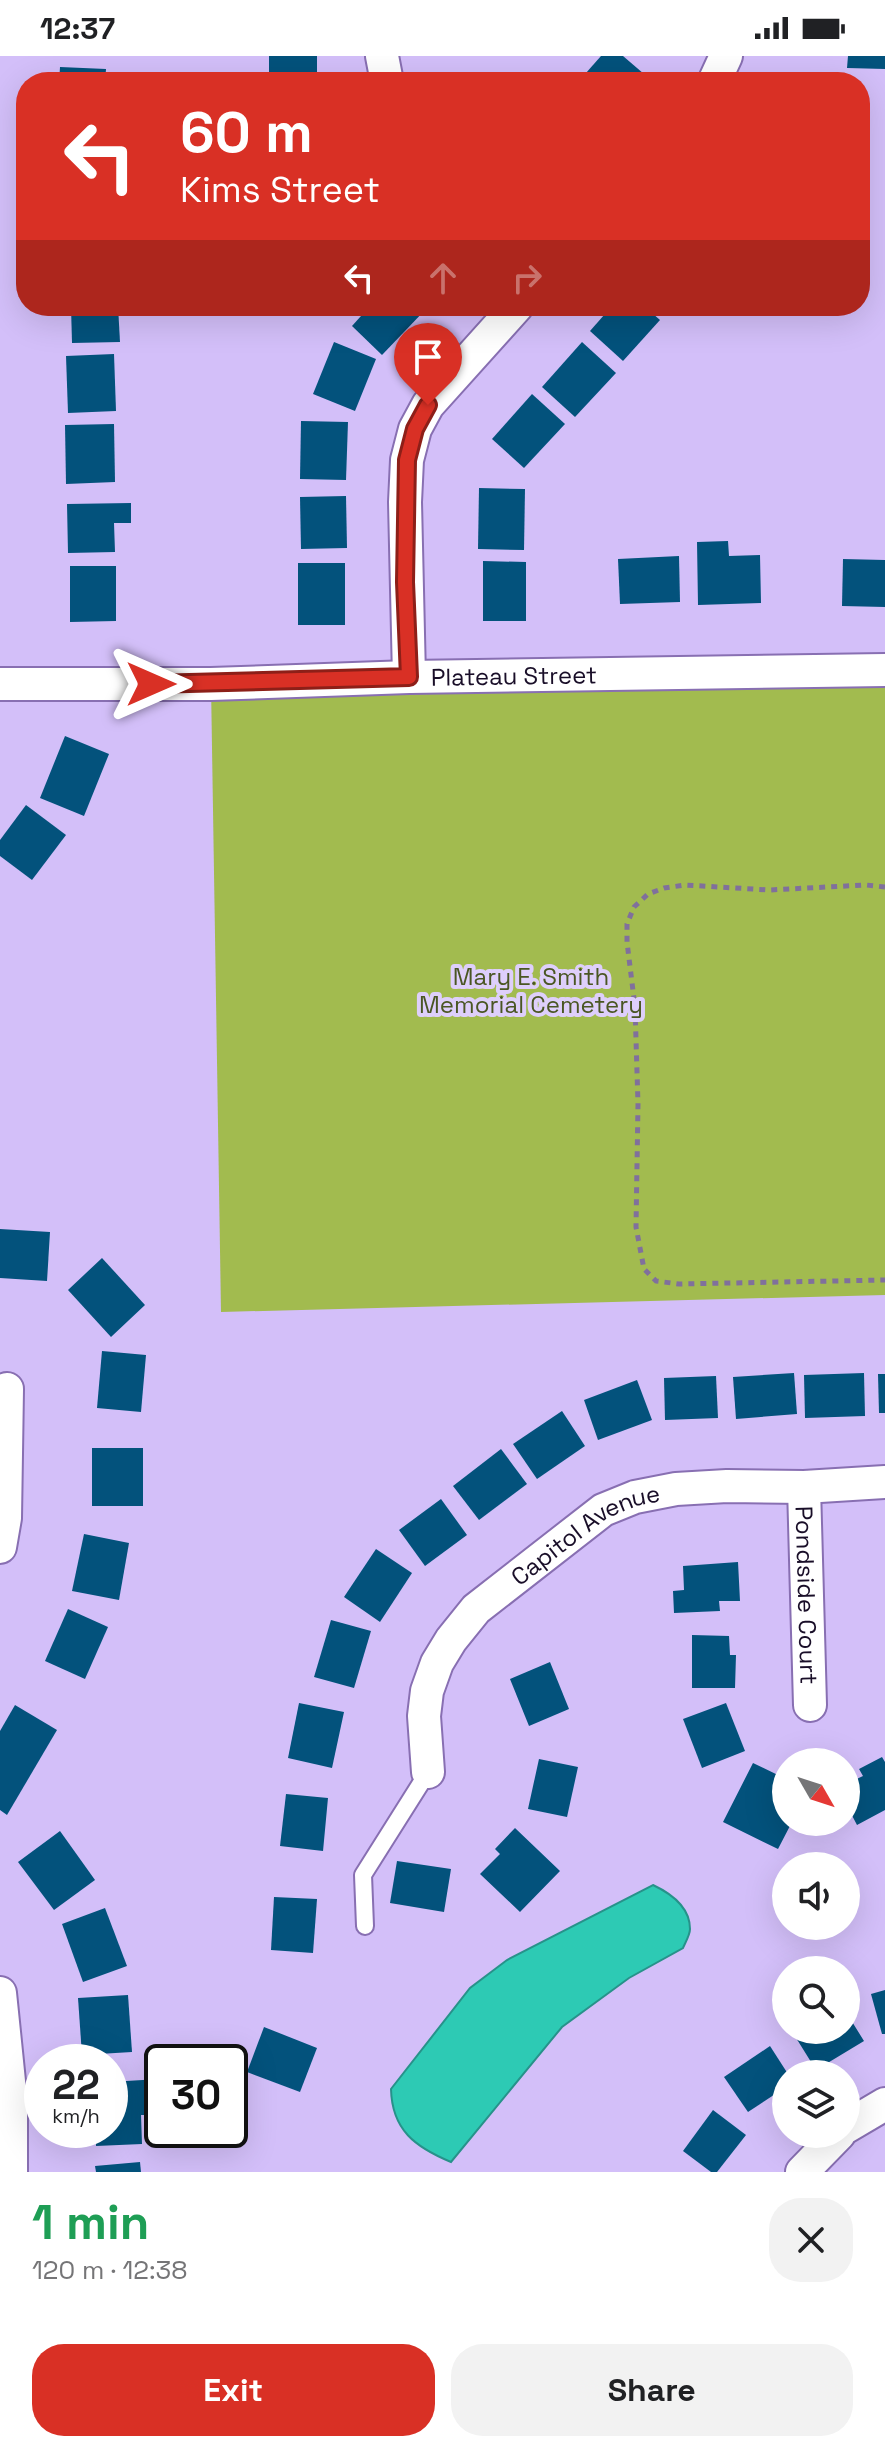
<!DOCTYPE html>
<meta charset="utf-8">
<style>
body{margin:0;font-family:"Space Grotesk",sans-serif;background:#f2f2f2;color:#202124;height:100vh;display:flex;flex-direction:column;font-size:30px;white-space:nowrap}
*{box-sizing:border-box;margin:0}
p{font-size:26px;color:#757577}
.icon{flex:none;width:44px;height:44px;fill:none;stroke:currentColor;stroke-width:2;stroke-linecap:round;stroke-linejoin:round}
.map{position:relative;height:2116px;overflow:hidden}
.sheet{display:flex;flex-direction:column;background:#fff;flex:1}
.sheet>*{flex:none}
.banner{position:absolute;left:16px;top:16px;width:854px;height:244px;border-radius:32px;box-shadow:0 8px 32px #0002;background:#d93025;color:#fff;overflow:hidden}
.needle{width:52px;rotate:129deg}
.controls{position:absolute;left:772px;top:1692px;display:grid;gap:16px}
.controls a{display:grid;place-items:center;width:88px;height:88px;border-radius:50%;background:#fff;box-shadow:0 8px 32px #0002;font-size:40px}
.speed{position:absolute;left:24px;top:1988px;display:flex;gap:16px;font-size:40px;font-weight:700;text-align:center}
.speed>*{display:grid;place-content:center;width:104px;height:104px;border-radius:50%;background:#fff;box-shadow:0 8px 32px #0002;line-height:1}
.speed small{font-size:20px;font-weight:400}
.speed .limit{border:4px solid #111;border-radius:12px;background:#fff;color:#111}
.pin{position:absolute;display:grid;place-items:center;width:68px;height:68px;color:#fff;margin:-82px -34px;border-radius:50% 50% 50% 0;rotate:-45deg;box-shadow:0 0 8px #0007}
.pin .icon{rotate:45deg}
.me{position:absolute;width:88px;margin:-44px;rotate:90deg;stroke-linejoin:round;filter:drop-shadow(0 0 6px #0008)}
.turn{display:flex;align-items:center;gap:28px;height:168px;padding:0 32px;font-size:36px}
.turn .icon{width:104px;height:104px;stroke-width:2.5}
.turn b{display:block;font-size:56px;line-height:68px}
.lanes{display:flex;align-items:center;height:76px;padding:0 32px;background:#0003;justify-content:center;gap:40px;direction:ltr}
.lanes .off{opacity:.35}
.round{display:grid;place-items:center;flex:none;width:84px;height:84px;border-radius:32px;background:#f2f2f2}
.overview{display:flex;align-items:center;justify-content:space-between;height:136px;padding:0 32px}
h1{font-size:48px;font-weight:700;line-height:60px;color:#1e9e55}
.button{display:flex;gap:16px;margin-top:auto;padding:16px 32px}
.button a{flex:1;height:92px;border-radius:32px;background:#d93025;color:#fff;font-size:32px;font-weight:700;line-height:92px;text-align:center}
.button a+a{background:#f2f2f2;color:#202124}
.status{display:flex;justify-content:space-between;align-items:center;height:56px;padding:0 40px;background:#fff;direction:ltr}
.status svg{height:22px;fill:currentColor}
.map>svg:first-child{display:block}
.green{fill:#a2bb4f}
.water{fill:#2dcab4;stroke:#27928a;stroke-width:2}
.building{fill:#03527c}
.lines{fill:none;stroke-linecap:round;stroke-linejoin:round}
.lane-casing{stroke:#886fb2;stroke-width:20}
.street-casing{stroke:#886fb2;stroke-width:36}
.path{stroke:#80709c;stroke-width:5;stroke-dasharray:6 6;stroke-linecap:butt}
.lane{stroke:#fff;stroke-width:16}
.street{stroke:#fff;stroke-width:32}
.route-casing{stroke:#8d1f18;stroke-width:20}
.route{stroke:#d93025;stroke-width:14}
.labels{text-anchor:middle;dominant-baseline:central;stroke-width:8;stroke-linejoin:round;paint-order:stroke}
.street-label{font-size:24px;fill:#190e28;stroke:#decffb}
.park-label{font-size:24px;fill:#4a5623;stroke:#decffb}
</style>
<div class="status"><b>12:37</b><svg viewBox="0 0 49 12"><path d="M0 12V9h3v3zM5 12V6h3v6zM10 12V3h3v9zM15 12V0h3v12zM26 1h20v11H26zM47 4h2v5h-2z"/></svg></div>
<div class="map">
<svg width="885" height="2116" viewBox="0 0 885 2116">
<rect width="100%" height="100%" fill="#d3bff9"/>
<!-- green -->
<polygon class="green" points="885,614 885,1239 221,1256 211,628"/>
<!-- water -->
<path class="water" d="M 653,1829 C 670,1837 690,1851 690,1873 C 690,1879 685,1887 683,1892 L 629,1922 L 562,1971 L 451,2106 C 415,2091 392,2074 391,2033 L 470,1932 L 507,1904 Z"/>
<!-- building -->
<g class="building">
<rect x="269" y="0" width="48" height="26"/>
<polygon points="601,0 623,0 644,18 636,26 578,26"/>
<polygon points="848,0 885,0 885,13 847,12"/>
<polygon points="60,11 106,13 105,26 59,26"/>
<polygon points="71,250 118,250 120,286 72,287"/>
<polygon points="370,250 425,250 427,252 382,299 352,270"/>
<polygon points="612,250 644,250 660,264 623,305 590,275"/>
<polygon points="334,286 376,303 355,355 313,338"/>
<polygon points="582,286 616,317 575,361 542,331"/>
<polygon points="114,298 116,355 68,357 66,300"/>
<polygon points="532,338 565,368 524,412 492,383"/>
<polygon points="301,365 348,366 346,424 300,423"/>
<polygon points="114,368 115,426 66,428 65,369"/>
<polygon points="479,432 525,433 524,494 478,493"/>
<polygon points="346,440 347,492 301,493 300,441"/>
<polygon points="131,447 131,467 114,467 115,496 68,497 67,448"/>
<polygon points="728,485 729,500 760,499 761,547 698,549 697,486"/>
<polygon points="679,500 680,546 620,548 618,503"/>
<polygon points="843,503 885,504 885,551 842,550"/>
<polygon points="483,505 526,506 526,565 483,565"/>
<rect x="298" y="507" width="47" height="62"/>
<polygon points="70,510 116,510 116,565 70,566"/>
<polygon points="65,680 109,698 84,760 40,742"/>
<polygon points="26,749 66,779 32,824 0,800 0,784"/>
<polygon points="0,1173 50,1176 47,1225 0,1222"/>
<polygon points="102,1202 145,1249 111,1281 68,1234"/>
<polygon points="102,1295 146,1299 141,1356 97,1352"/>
<polygon points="794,1317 797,1358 736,1363 733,1321"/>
<polygon points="864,1317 865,1360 805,1362 804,1319"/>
<polygon points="878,1318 885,1318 885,1357 879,1357"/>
<polygon points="716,1320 718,1362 665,1364 664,1322"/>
<polygon points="637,1324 652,1364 598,1384 584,1344"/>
<polygon points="562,1355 585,1390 537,1423 513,1388"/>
<rect x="92" y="1392" width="51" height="58"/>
<polygon points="501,1393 527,1428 479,1464 453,1430"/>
<polygon points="441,1443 467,1479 425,1510 399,1474"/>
<polygon points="84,1478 129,1487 119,1544 72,1535"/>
<polygon points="376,1493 412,1517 380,1566 344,1541"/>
<polygon points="738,1506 740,1545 719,1545 720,1555 674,1557 673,1535 684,1534 683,1510"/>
<polygon points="68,1553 108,1571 85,1623 45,1605"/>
<polygon points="331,1564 371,1575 354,1632 314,1621"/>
<polygon points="692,1579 729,1580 730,1599 736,1599 735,1632 692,1632"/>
<polygon points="550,1606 569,1653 529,1670 510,1623"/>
<polygon points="299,1647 344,1656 332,1712 288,1702"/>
<polygon points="726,1647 745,1695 702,1712 683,1663"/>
<polygon points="15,1649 57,1674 7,1759 0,1754 0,1675"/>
<polygon points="882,1701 885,1706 885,1754 857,1769 846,1748 846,1728 863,1720 859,1713"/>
<polygon points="539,1703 578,1711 567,1761 528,1753"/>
<polygon points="753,1707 782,1721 778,1729 786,1733 786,1766 792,1766 778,1793 723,1766"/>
<polygon points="286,1738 328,1742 323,1795 280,1790"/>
<polygon points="515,1772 560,1815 520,1856 480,1818 500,1798 495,1793"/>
<polygon points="60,1775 95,1824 54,1854 18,1806"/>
<polygon points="397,1805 451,1813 444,1856 390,1847"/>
<polygon points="274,1841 317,1843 313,1897 271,1894"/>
<polygon points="105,1852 127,1910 83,1926 62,1868"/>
<polygon points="885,1934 885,1978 882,1978 871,1938"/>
<polygon points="128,1939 132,1996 82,1999 78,1942"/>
<polygon points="846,1956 864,1985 816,2014 793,1977 798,1974 846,1974"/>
<polygon points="264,1971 317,1992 300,2036 247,2016"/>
<polygon points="770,1990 788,2018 786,2031 748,2056 724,2021"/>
<polygon points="159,2023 160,2059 141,2059 142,2088 96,2090 96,2074 110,2074 110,2026"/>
<polygon points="713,2054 746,2079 717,2116 711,2116 683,2095"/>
<polygon points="140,2106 141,2116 96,2116 95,2110"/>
</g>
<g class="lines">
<defs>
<polyline id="lane" points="365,1870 363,1819 428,1716"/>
<g id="street">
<polyline points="382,0 387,26"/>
<polyline points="714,26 726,0"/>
<polyline points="409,621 405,446 407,404 415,373 428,349 517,250"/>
<path id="s1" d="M 0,628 L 211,628 L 409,621 L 885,614"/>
<path id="s2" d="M 804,1431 L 810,1649"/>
<polyline points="0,1491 5,1462 7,1333"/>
<path id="s3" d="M 428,1716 L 424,1660 L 427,1635 L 437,1607 L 451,1584 L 476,1553 L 603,1454 L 635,1441 L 676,1433 L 727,1430 L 804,1431 L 885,1426"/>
<polyline points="0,1937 11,2045 11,2116"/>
<polyline points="846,2071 885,2048"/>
<polyline points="802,2116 839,2078"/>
</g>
</defs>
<!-- lane casing -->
<use href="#lane" class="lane-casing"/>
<!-- street casing -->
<use href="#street" class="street-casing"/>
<!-- path -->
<polyline class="path" points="885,831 866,829 769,834 685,829 664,832 648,838 634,851 627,868 627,886 635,951 638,1048 636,1171 644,1213 656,1225 679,1228 885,1224"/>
<!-- lane -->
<use href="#lane" class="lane"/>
<!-- street -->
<use href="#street" class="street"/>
</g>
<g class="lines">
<defs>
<polyline id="route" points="151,628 409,621 405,526 407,404 415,373 428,349"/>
</defs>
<!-- route casing -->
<use href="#route" class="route-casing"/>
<!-- route -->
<use href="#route" class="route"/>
</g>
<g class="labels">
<!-- street labels -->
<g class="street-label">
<text stroke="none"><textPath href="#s1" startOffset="514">Plateau Street</textPath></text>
<text stroke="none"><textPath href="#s3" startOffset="312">Capitol Avenue</textPath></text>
<text stroke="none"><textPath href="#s2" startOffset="108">Pondside Court</textPath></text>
</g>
<!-- park labels -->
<g class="park-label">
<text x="531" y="920">Mary E. Smith<tspan x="531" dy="28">Memorial Cemetery</tspan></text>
</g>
</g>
</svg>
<div class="controls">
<a><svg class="needle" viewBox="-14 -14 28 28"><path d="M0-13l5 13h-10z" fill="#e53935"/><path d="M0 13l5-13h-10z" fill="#757577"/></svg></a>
<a><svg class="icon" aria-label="sound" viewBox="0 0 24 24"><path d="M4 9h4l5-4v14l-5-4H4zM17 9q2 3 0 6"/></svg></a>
<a><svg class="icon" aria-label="search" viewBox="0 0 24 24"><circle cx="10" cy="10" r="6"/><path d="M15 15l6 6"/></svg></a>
<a><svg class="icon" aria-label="layers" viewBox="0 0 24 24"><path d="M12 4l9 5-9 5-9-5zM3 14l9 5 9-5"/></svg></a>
</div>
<div class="speed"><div>22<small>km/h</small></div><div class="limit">30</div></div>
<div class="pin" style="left:428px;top:349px;background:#d93025"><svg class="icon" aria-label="arrive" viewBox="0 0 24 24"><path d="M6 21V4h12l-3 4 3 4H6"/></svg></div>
<svg class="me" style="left:151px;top:628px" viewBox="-20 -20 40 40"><path d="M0-17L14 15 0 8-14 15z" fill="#d93025" stroke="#fff" stroke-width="4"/></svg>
<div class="banner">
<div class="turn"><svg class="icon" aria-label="left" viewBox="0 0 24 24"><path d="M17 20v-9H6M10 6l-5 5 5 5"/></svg><div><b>60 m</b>Kims Street</div></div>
<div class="lanes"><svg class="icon" aria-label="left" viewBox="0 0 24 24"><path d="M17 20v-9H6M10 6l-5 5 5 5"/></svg><svg class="icon off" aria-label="ahead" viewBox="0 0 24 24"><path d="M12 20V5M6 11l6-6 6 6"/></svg><svg class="icon off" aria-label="right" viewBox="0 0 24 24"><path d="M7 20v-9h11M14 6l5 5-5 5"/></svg></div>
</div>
</div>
<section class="sheet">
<div class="overview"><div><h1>1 min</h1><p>120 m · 12:38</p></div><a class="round"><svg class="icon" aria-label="close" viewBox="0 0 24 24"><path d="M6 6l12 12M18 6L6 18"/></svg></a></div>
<div class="button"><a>Exit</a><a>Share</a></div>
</section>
